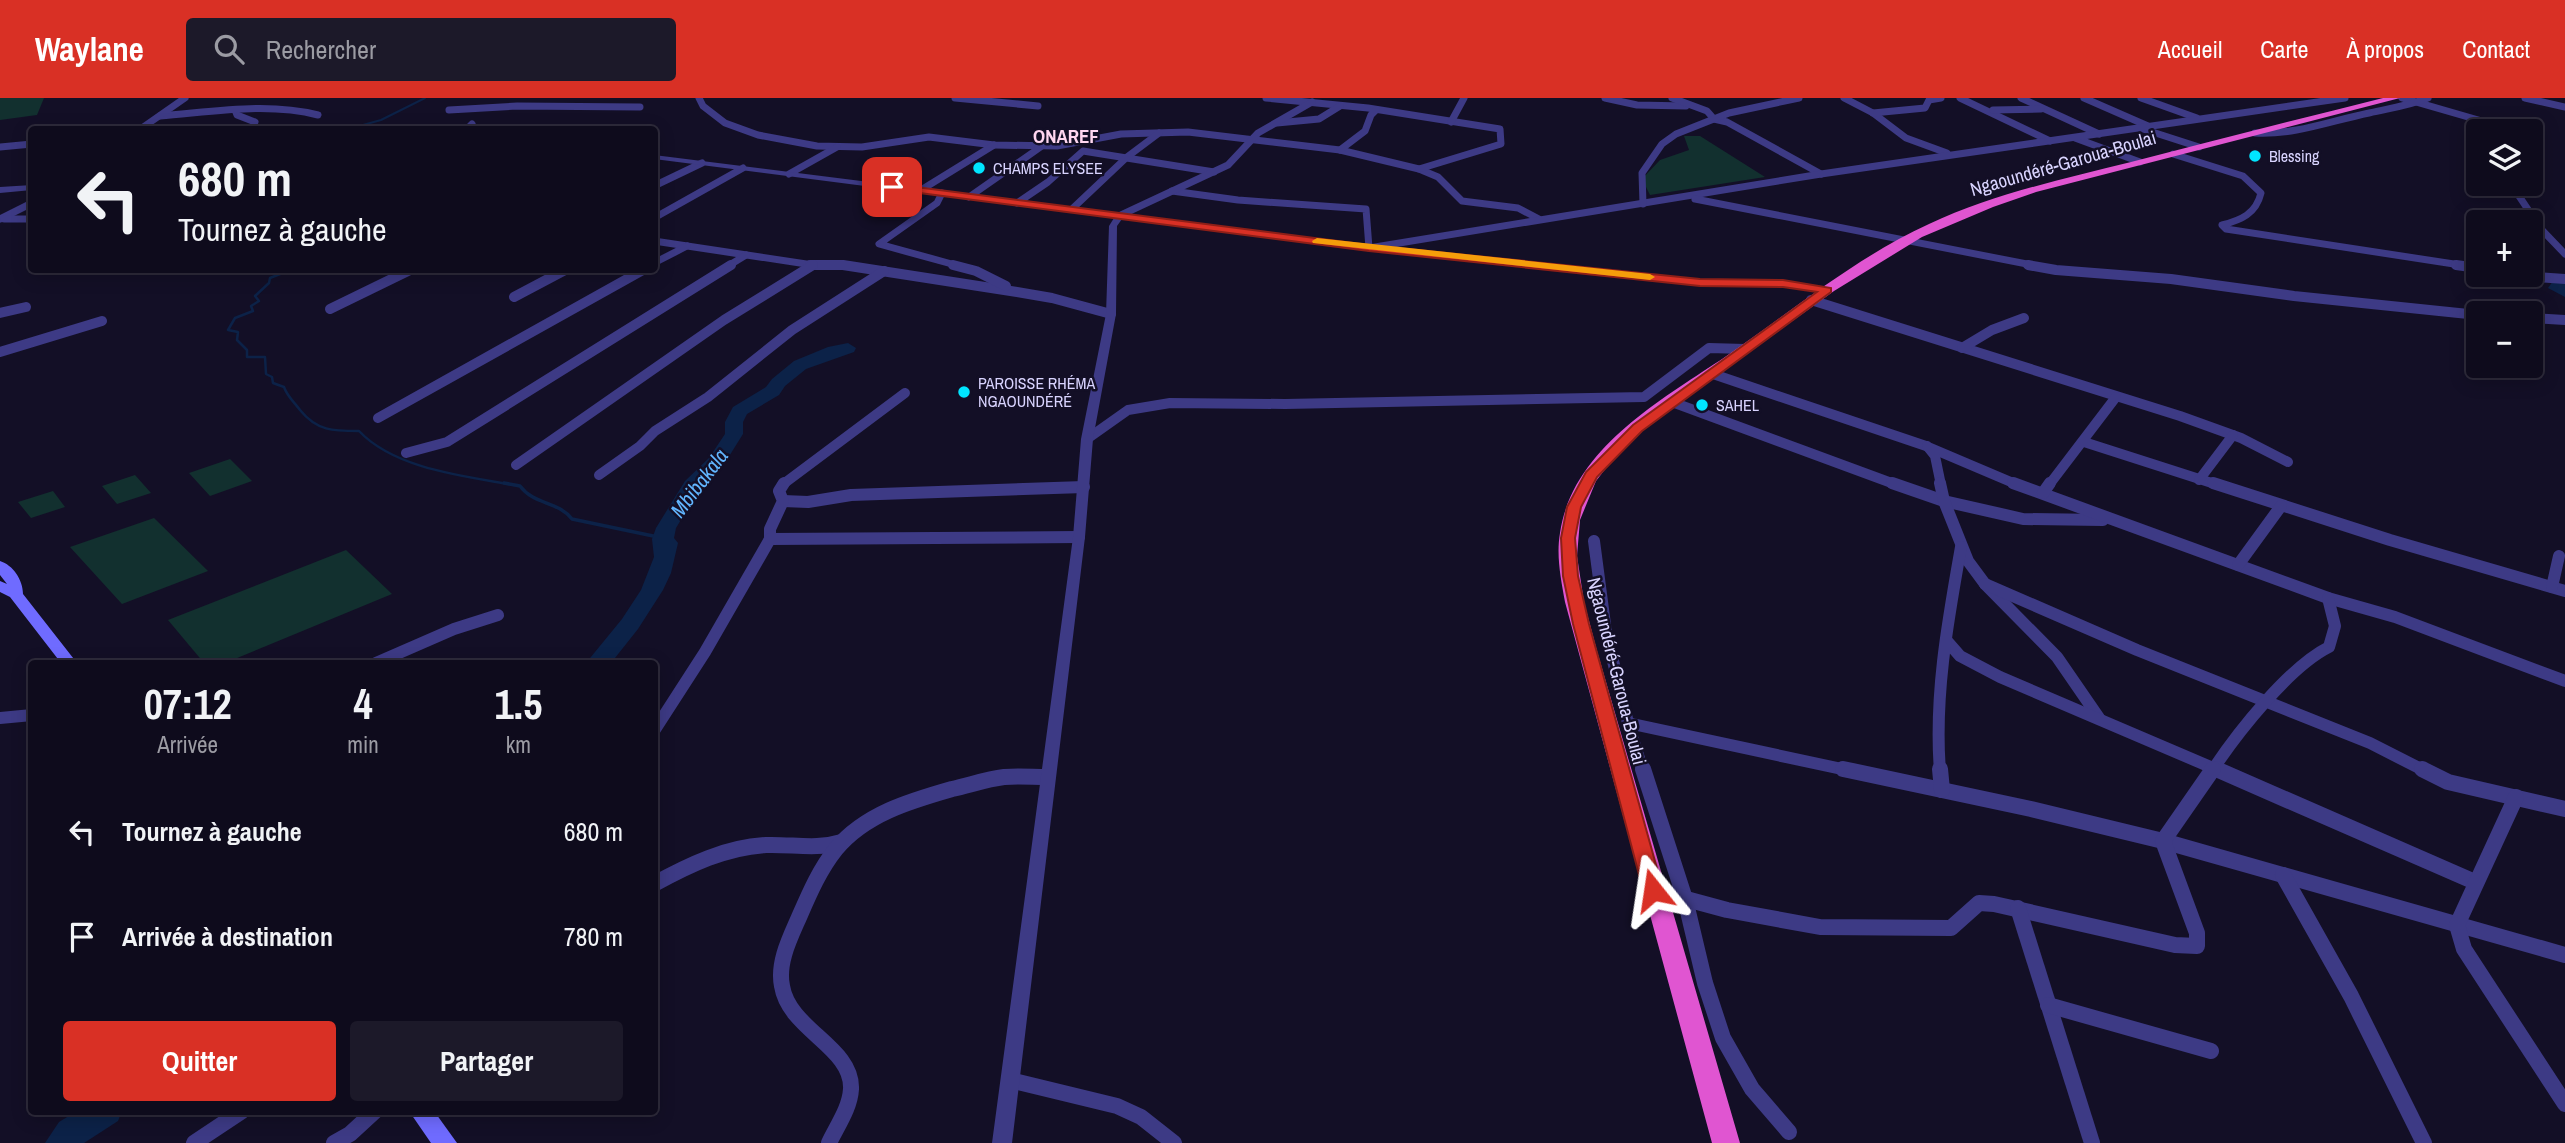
<!DOCTYPE html>
<html lang="fr">
<meta charset="utf-8">
<style>
body{margin:0;font-family:"Archivo Narrow",sans-serif;background:#1c1929;color:#f1f3f6;height:100vh;display:flex;flex-direction:column;font-size:26px;white-space:nowrap}
*{box-sizing:border-box;margin:0}
p{font-size:23px;color:#9b9ba3}
.icon{flex:none;width:38px;height:38px;fill:none;stroke:currentColor;stroke-width:2;stroke-linecap:round;stroke-linejoin:round}
.map{position:relative;flex:1;overflow:hidden}
.panel{position:absolute;left:28px;top:562px;width:630px;height:455px;display:flex;flex-direction:column;background:#0e0b1c;border-radius:7px;box-shadow:0 4px 18px #0003,0 0 0 2px #2e2b3b}
.panel>*{flex:none}
.guide{position:absolute;left:28px;top:28px;width:630px;height:147px;border-radius:7px;box-shadow:0 4px 18px #0003,0 0 0 2px #2e2b3b;background:#0e0b1c;color:#f1f3f6;overflow:hidden}
.controls{position:absolute;left:2466px;top:21px;display:grid;gap:14px}
.controls a{display:grid;place-items:center;width:77px;height:77px;border-radius:7px;background:#0e0b1c;box-shadow:0 4px 18px #0003,0 0 0 2px #2e2b3b;font-size:35px}
.pin{position:absolute;display:grid;place-items:center;width:60px;height:60px;color:#fff;margin:-30px;border-radius:14px;box-shadow:0 4px 10px #0006}
.me{position:absolute;width:77px;margin:-38px;rotate:345deg;stroke-linejoin:round;filter:drop-shadow(0 0 5px #0008)}
.turn{display:flex;align-items:center;gap:24px;height:147px;padding:0 35px;font-size:32px}
.turn .icon{width:91px;height:91px;stroke-width:2.5}
.turn b{display:block;font-size:49px;line-height:60px}
.eta{display:flex;justify-content:space-evenly;align-items:center;height:119px;text-align:center}
.eta b{font-size:42px;font-weight:700;line-height:49px}
.primary-button{display:flex;gap:14px;margin-top:auto;padding:14px 35px}
.primary-button a{flex:1;height:80px;border-radius:7px;background:#d93025;color:#fff;font-size:28px;font-weight:700;line-height:80px;text-align:center}
.primary-button a+a{background:#1c1929;color:#f1f3f6}
ul{padding:0;list-style:none}
li{display:flex;align-items:center;gap:21px;height:105px;padding:0 35px}
li div{flex:1}
li b{display:block;font-size:26px}
li em{font-style:normal}
header{display:flex;align-items:center;gap:42px;box-sizing:border-box;height:98px;padding:0 35px;background:#d93025;color:#fff}
header strong{font-size:33px}
nav{display:flex;gap:38px;margin-inline-start:auto;font-size:24px}
.search{width:490px;height:63px;background:#1c1929;display:flex;align-items:center;gap:18px;box-sizing:border-box;padding:0 24px;border-radius:7px;color:#9b9ba3;font-size:26px}
.map>svg:first-child{display:block}
.green{fill:#12302f}
.lines{fill:none;stroke-linecap:round;stroke-linejoin:round}
.stream-far2{stroke:#0c2248;stroke-width:2}
.stream-far1{stroke:#0c2248;stroke-width:2.5}
.stream{stroke:#0c2248;stroke-width:3.5}
.river{fill:#0c2248;fill-rule:evenodd}
.minor-far3{stroke:#3d3a85;stroke-width:7}
.minor-far2{stroke:#3d3a85;stroke-width:10}
.minor-far1{stroke:#3d3a85;stroke-width:12}
.minor{stroke:#3d3a85;stroke-width:16}
.tertiary{fill:#3d3a85;fill-rule:evenodd}
.secondary{fill:#6f6bff;fill-rule:evenodd}
.trunk{fill:#e055d1;fill-rule:evenodd}
.route{fill:#d93025;stroke:#8d1f18;stroke-width:2}
.slow{fill:#f59e0b}
.poi-dot{fill:#00e5ff;stroke:#130f26;stroke-width:2.5}
.labels{text-anchor:middle;dominant-baseline:central;stroke-width:5;stroke-linejoin:round;paint-order:stroke}
.far-poi-label{font-size:16px;fill:#d9d4ff;stroke:#130f26;text-anchor:start}
.far-quarter-label{font-size:19px;font-weight:bold;fill:#ffd6f0;stroke:#130f26}
.street-label{font-size:19px;fill:#d9d4ff;stroke:#130f26}
.water-label{font-size:21px;font-style:italic;fill:#62b6ff;stroke:#130f26}
</style>
<header>
<strong>Waylane</strong>
<div class="search"><svg class="icon" aria-label="search" viewBox="0 0 24 24"><circle cx="10" cy="10" r="6"/><path d="M15 15l6 6"/></svg>Rechercher</div>
<nav><a>Accueil</a><a>Carte</a><a>À propos</a><a>Contact</a></nav>
</header>
<div class="map">
<svg width="2565" height="1045" viewBox="0 0 2565 1045">
<rect width="100%" height="100%" fill="#130f26"/>
<!-- green -->
<g class="green">
<polygon points="0,0 44,0 37,17 0,22"/>
<polygon points="1684,38 1700,38 1765,79 1650,97 1642,81 1660,62 1689,52"/>
<polygon points="230,361 252,383 210,398 189,375"/>
<polygon points="135,377 151,395 117,406 102,388"/>
<polygon points="53,393 65,409 31,420 18,404"/>
<polygon points="154,420 208,473 122,506 70,449"/>
<polygon points="346,452 392,496 225,565 204,565 168,522"/>
</g>
<g class="lines">
<!-- stream-far2 -->
<polyline class="stream-far2" points="345,32 381,22 425,0"/>
<!-- stream-far1 -->
<path class="stream-far1" d="M 290,172 L 270,180 L 269,185 L 255,198 L 259,203 L 251,208 L 253,213 L 235,220 L 228,232 L 238,234 L 237,242 L 247,252 L 247,259 L 265,259 L 266,276 L 272,279 L 273,285 L 284,289 C 287,298 294,304 300,312 C 317,333 333,333 359,333 C 395,371 464,378 514,387"/>
<!-- stream -->
<path class="stream" d="M 504,385 L 520,388 C 534,407 558,403 572,421 L 658,439 L 658,445 L 667,445"/>
<!-- river -->
<g class="river">
<polygon points="2565,181 2565,199 2548,190 2553,183"/>
<polygon points="848,245 856,250 854,254 806,271 785,288 779,297 747,316 743,324 743,336 723,368 700,390 676,430 674,440 678,445 671,475 663,492 638,531 611,565 586,565 622,521 641,492 654,459 652,441 656,430 685,383 709,360 725,336 725,324 733,309 766,289 772,281 794,263 828,249"/>
<polygon points="77,1013 122,1013 118,1023 84,1045 45,1045 59,1024"/>
</g>
<!-- minor-far3 -->
<g class="minor-far3">
<polyline points="699,0 703,8 725,25 758,37 817,48 862,49 929,39 994,47 1057,48 1121,36 1188,34 1340,52 1419,71 1438,79 1462,103 1518,110 1539,121"/>
<polyline points="955,0 1038,8"/>
<polyline points="1266,0 1368,10 1500,31 1501,46 1419,71"/>
<polyline points="1605,0 1637,7 1686,8"/>
<polyline points="1672,0 1707,13 1714,21 1727,24 1821,76"/>
<polyline points="1844,0 1873,15 1906,40 1947,55"/>
<polyline points="1960,0 2050,43"/>
<polyline points="2021,0 2099,36"/>
<polyline points="2084,0 2148,28"/>
<polyline points="2141,0 2197,20"/>
<polyline points="2402,0 2506,30"/>
<polyline points="2525,0 2565,9"/>
<polyline points="235,12 237,17 255,24"/>
<polyline points="449,12 517,8 640,9"/>
<polyline points="1993,12 2041,11"/>
<polyline points="1873,15 1925,10 1929,2 1941,0"/>
<path d="M 160,18 C 212,14 267,4 318,17"/>
<polyline points="1451,24 1464,0"/>
<polyline points="1277,25 1319,21 1340,8"/>
<polyline points="2143,31 2199,49"/>
<polyline points="139,32 185,0"/>
<polyline points="466,32 472,26"/>
<path d="M 2255,35 C 2296,37 2330,23 2369,15 C 2390,10 2408,8 2428,0"/>
<polyline points="2075,40 2140,64"/>
<polyline points="0,49 32,46"/>
<polyline points="1340,52 1365,33 1371,17 1376,12"/>
<path d="M 2173,56 L 2243,78 L 2261,95 C 2256,116 2241,122 2222,127 L 2226,131 L 2467,168"/>
<polyline points="789,76 837,49"/>
<polyline points="2511,86 2541,131 2565,156"/>
<polyline points="654,88 702,65"/>
<polyline points="921,92 994,47"/>
<polyline points="1172,93 1238,102 1366,111 1369,150 1821,76 2345,0"/>
<polyline points="942,95 937,105 879,146 959,168"/>
<polyline points="969,99 1042,48"/>
<polyline points="1695,101 2037,168"/>
<polyline points="1017,105 1048,84 1083,53 1214,74"/>
<polyline points="1643,106 1642,75 1662,46 1676,36 1729,15 1799,0"/>
<polyline points="1072,111 1127,59 1159,35"/>
<polyline points="1121,117 1228,67 1258,35 1312,4"/>
<polyline points="654,120 743,70"/>
<polyline points="0,121 32,105"/>
<polyline points="4,121 32,121"/>
<polyline points="654,143 813,167 851,168"/>
<polyline points="654,165 687,148"/>
<polyline points="728,168 746,157"/>
</g>
<!-- minor-far2 -->
<g class="minor-far2">
<polyline points="810,167 843,167 1017,194 1052,200 1111,216"/>
<polyline points="953,167 976,173 1006,188"/>
<polyline points="2028,167 2056,172 2171,181 2294,198 2478,217"/>
<polyline points="2456,167 2478,170"/>
<polyline points="2510,177 2565,181"/>
<polyline points="514,199 565,172"/>
<polyline points="1811,202 2180,318 2241,340 2288,364"/>
<polyline points="330,211 410,172"/>
<polyline points="0,215 26,209"/>
<polyline points="2530,220 2565,222"/>
<polyline points="1962,250 1992,232 2024,220"/>
<polyline points="0,254 102,223"/>
<polyline points="1710,275 1926,348 2018,387"/>
<polyline points="1672,304 1897,387"/>
<polyline points="378,320 643,172"/>
<polyline points="1087,341 1128,312 1170,305 1285,306 1644,299 1709,250 1745,251"/>
<polyline points="2084,344 2218,387"/>
<polyline points="1927,348 1935,358 1941,387"/>
<polyline points="406,355 447,344 731,167"/>
<polyline points="516,367 724,222 813,167"/>
<polyline points="599,377 640,348 655,333 708,299 792,232 884,173"/>
<polyline points="2199,382 2233,337"/>
<polyline points="782,387 905,295"/>
<polyline points="2049,387 2116,299"/>
</g>
<!-- minor-far1 -->
<g class="minor-far1">
<polyline points="1892,385 1944,403 2023,421 2103,422"/>
<polyline points="1940,385 1944,403 1968,463 1985,486 2057,559 2099,620"/>
<polyline points="2013,385 2328,500 2395,519 2565,583"/>
<polyline points="2213,385 2390,442 2565,493"/>
<polyline points="2043,395 2050,385"/>
<polyline points="783,403 808,404 851,397 1084,389"/>
<polyline points="770,441 770,431 783,403 779,393 784,385"/>
<polyline points="1594,443 1606,534 1628,625 1643,673"/>
<polyline points="2238,467 2281,408"/>
<polyline points="1985,486 2137,552 2370,645 2425,673"/>
<polyline points="2552,489 2559,458"/>
<polyline points="1946,542 1960,558 2000,579 2220,673"/>
<polyline points="376,565 454,531 498,517"/>
<polyline points="0,620 32,617"/>
<polyline points="1628,625 1851,673"/>
<polyline points="654,633 705,554 770,441 1079,439"/>
<path d="M 1940,673 C 1934,598 1948,522 1961,449"/>
<path d="M 2212,673 C 2237,635 2289,569 2329,549 L 2335,528 L 2328,500"/>
</g>
<!-- minor -->
<g class="minor">
<polyline points="1643,671 1685,801 1705,885 1723,940 1752,991 1789,1034"/>
<polyline points="1843,671 2031,711 2163,743 2565,857"/>
<polyline points="1940,671 1942,692"/>
<polyline points="2216,671 2475,784"/>
<polyline points="2422,671 2448,684 2565,711"/>
<polyline points="2516,699 2457,827 2464,851 2565,1006"/>
<polyline points="2283,777 2351,898 2424,1045"/>
<path d="M 654,786 C 689,767 726,749 766,747 C 793,746 816,752 842,744"/>
<polyline points="1653,792 1727,812 1820,829 1951,830 1979,805 1994,806 2175,847 2197,848 2197,835 2163,743 2213,671"/>
<polyline points="2018,810 2092,1045"/>
<polyline points="2048,907 2211,953"/>
<polyline points="1010,982 1117,1008 1141,1019 1174,1045"/>
<polyline points="194,1045 242,1013"/>
<polyline points="334,1045 350,1036 375,1013"/>
<path d="M 829,1045 C 837,1028 850,1010 851,991 C 853,949 789,932 782,888 C 777,864 791,838 800,817 C 810,794 820,771 836,751 C 865,716 910,703 952,691 C 970,687 987,681 1004,679 C 1018,678 1033,679 1047,679"/>
</g>
<!-- tertiary -->
<g class="tertiary">
<polygon points="654,57 1369,147 1719,183 1783,182 1827,189 1832,192 1827,195 1783,188 1719,189 1369,153 1122,121 1117,128 1116,216 1093,341 1085,439 1012,1045 992,1045 1073,439 1081,341 1106,216 1109,128 1114,120 654,61"/>
<polygon points="32,87 32,92 0,95 0,89"/>
</g>
<!-- secondary -->
<g class="secondary">
<path d="M 0,463 C 13,467 23,482 23,496 L 77,565 L 61,565 L 10,499 L 0,494 L 0,483 L 7,486 L 0,477 Z"/>
<polygon points="409,1013 434,1013 457,1045 431,1045"/>
</g>
<!-- trunk -->
<path class="trunk" d="M 2383,0 L 2400,0 L 2036,94 L 1993,109 L 1922,139 L 1834,193 L 1648,327 L 1613,361 L 1596,383 L 1580,422 L 1577,458 L 1584,504 L 1597,553 L 1740,1045 L 1712,1045 L 1565,504 C 1561,481 1556,458 1560,435 C 1572,351 1661,302 1725,259 C 1792,213 1855,160 1929,126 C 1993,96 2063,81 2131,64 C 2215,42 2299,21 2383,0 Z"/>
</g>
<!-- route -->
<polygon class="route" points="892,86 1369,147 1700,181 1783,182 1831,190 1831,194 1642,333 1597,379 1581,409 1575,440 1578,478 1589,526 1663,792 1660,798 1653,800 1646,798 1643,792 1573,526 1563,478 1561,440 1567,409 1586,374 1633,327 1817,194 1783,189 1700,188 1369,153 889,91 889,87"/>
<!-- slow -->
<polygon class="slow" points="1317,140 1650,176 1655,179 1650,182 1313,145 1312,143"/>
<!-- markers -->
<g class="poi-dot">
<circle cx="2255" cy="58" r="7"/>
<circle cx="979" cy="70" r="7"/>
<circle cx="964" cy="294" r="7"/>
<circle cx="1702" cy="307" r="7"/>
</g>
<g class="labels">
<!-- far-poi labels -->
<g class="far-poi-label">
<text x="2269" y="58">Blessing</text>
<text x="993" y="70">CHAMPS ELYSEE</text>
<text x="978" y="285">PAROISSE RHÉMA<tspan x="978" dy="18">NGAOUNDÉRÉ</tspan></text>
<text x="1716" y="307">SAHEL</text>
</g>
<!-- far-quarter labels -->
<g class="far-quarter-label">
<text x="1066" y="38">ONAREF</text>
</g>
<!-- street labels -->
<g class="street-label">
<text transform="translate(2063 65) rotate(-16)">Ngaoundéré-Garoua-Boulai</text>
<text transform="translate(1617 573) rotate(76)">Ngaoundéré-Garoua-Boulai</text>
</g>
<!-- water labels -->
<g class="water-label">
<text transform="translate(699 385) rotate(-53)">Mbibakala</text>
</g>
</g>
</svg>
<div class="controls">
<a><svg class="icon" aria-label="layers" viewBox="0 0 24 24"><path d="M12 4l9 5-9 5-9-5zM3 14l9 5 9-5"/></svg></a>
<a>+</a>
<a>−</a>
</div>
<div class="pin" style="left:892px;top:89px;background:#d93025"><svg class="icon" aria-label="arrive" viewBox="0 0 24 24"><path d="M6 21V4h12l-3 4 3 4H6"/></svg></div>
<svg class="me" style="left:1653px;top:792px" viewBox="-20 -20 40 40"><path d="M0-17L14 15 0 8-14 15z" fill="#d93025" stroke="#fff" stroke-width="4"/></svg>
<div class="guide">
<div class="turn"><svg class="icon" aria-label="left" viewBox="0 0 24 24"><path d="M17 20v-9H6M10 6l-5 5 5 5"/></svg><div><b>680 m</b>Tournez à gauche</div></div>
</div>
<section class="panel">
<div class="eta">
<div><b>07:12</b><p>Arrivée</p></div>
<div><b>4</b><p>min</p></div>
<div><b>1.5</b><p>km</p></div>
</div>
<ul>
<li><svg class="icon" aria-label="left" viewBox="0 0 24 24"><path d="M17 20v-9H6M10 6l-5 5 5 5"/></svg><div><b>Tournez à gauche</b></div><em>680 m</em></li>
<li><svg class="icon" aria-label="arrive" viewBox="0 0 24 24"><path d="M6 21V4h12l-3 4 3 4H6"/></svg><div><b>Arrivée à destination</b></div><em>780 m</em></li>
</ul>
<div class="primary-button"><a>Quitter</a><a>Partager</a></div>
</section>
</div>
